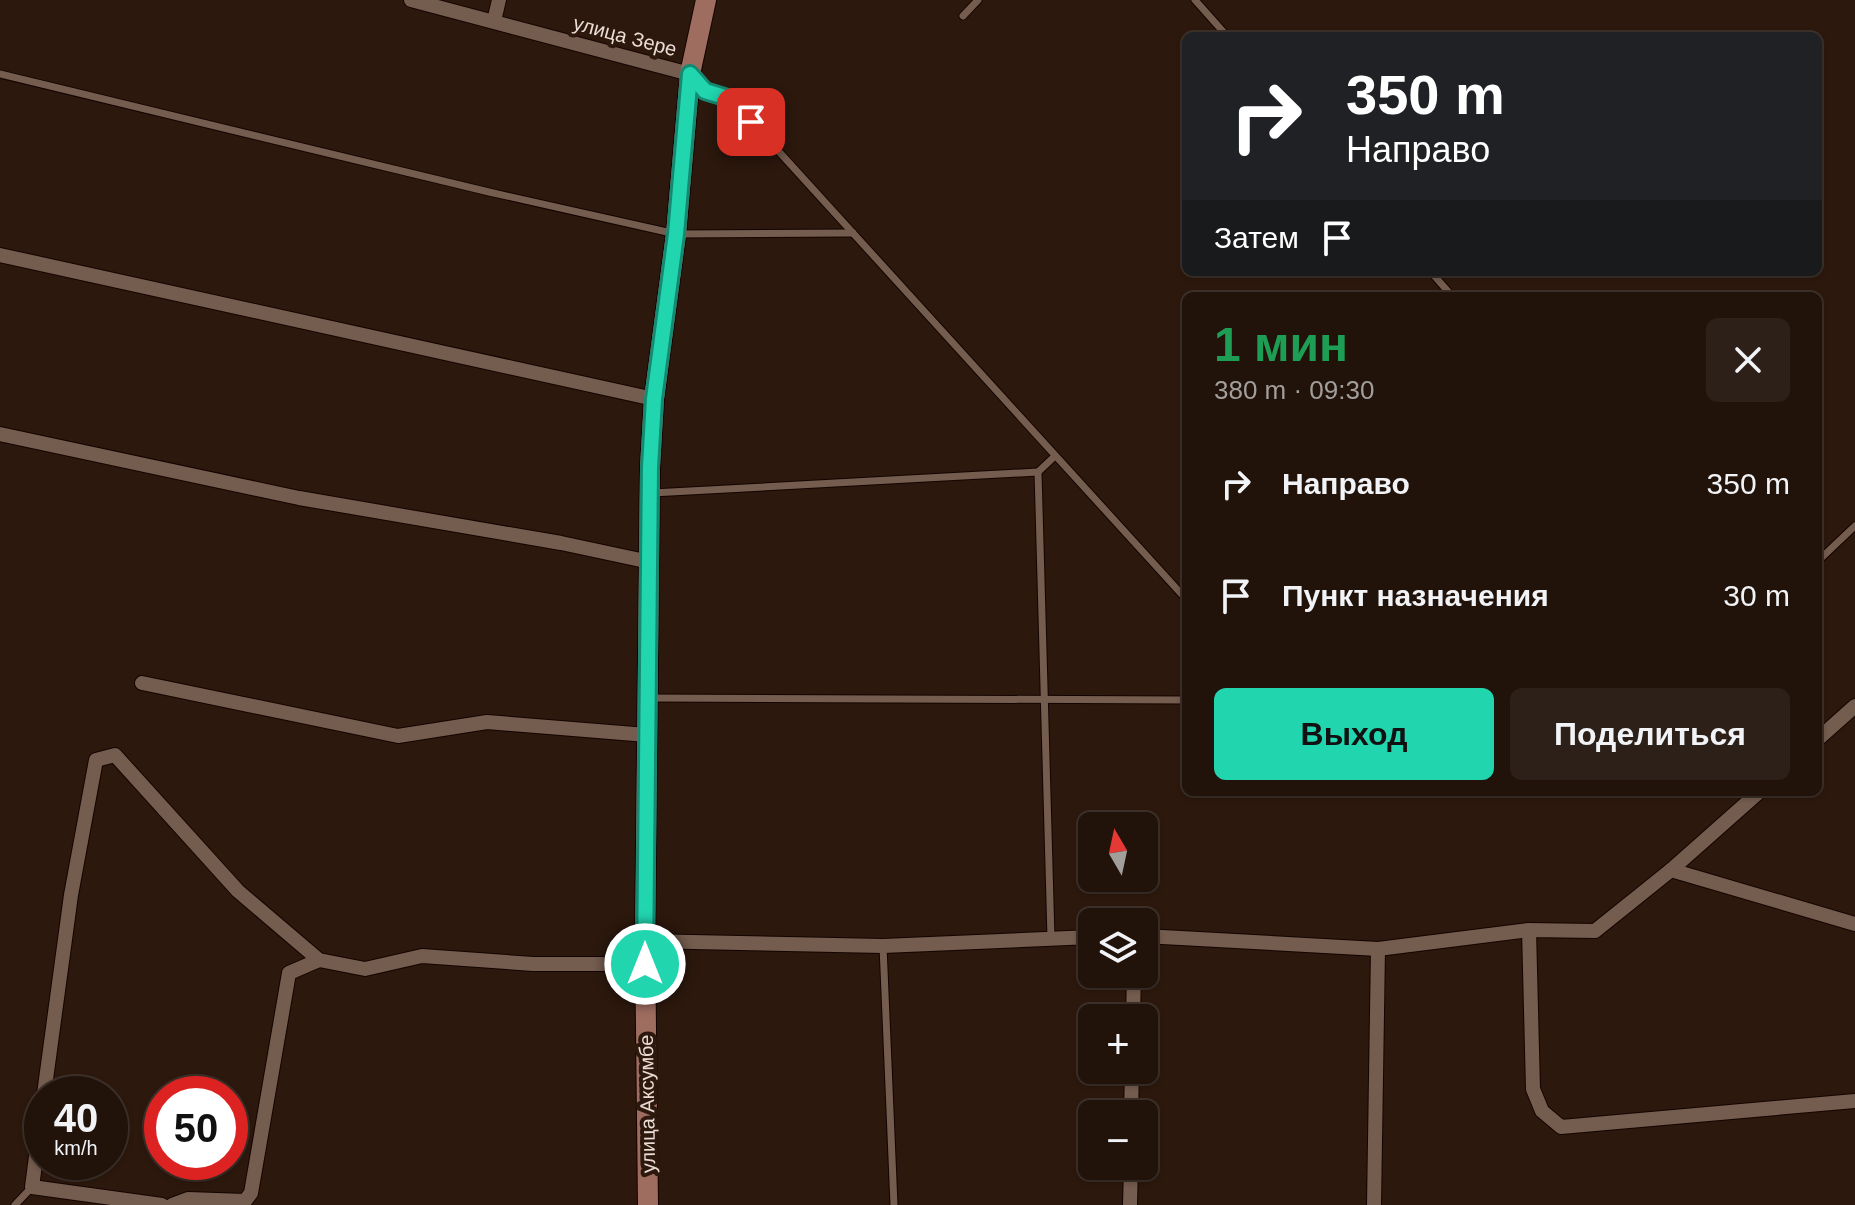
<!DOCTYPE html>
<html lang="ru">
<meta charset="utf-8">
<style>
body{margin:0;font-family:Arial,sans-serif;background:#2d2018;color:#f1f3f6;height:100vh;display:flex;flex-direction:column;font-size:30px;white-space:nowrap}
*{box-sizing:border-box;margin:0}
p{font-size:26px;color:#a29e9c}
.icon{flex:none;width:44px;height:44px;fill:none;stroke:currentColor;stroke-width:2;stroke-linecap:round;stroke-linejoin:round}
.map{position:relative;flex:1;overflow:hidden}
.side{position:absolute;left:1182px;top:292px;width:640px;height:504px;display:flex;flex-direction:column;background:#21120a;border-radius:12px;box-shadow:0 2px 6px #0004,0 0 0 2px #3e322b}
.side>*{flex:none}
.top-card{position:absolute;left:1182px;top:32px;width:640px;height:244px;border-radius:12px;box-shadow:0 2px 6px #0004,0 0 0 2px #3e322b;background:#202124;color:#fff;overflow:hidden}
.needle{width:52px;rotate:351deg}
.buttons{position:absolute;left:1078px;top:812px;display:grid;gap:16px}
.buttons a{display:grid;place-items:center;width:80px;height:80px;border-radius:12px;background:#21120a;box-shadow:0 2px 6px #0004,0 0 0 2px #3e322b;font-size:40px}
.speed{position:absolute;left:24px;top:1076px;display:flex;gap:16px;font-size:40px;font-weight:700;text-align:center}
.speed>*{display:grid;place-content:center;width:104px;height:104px;border-radius:50%;background:#21120a;box-shadow:0 2px 6px #0004,0 0 0 2px #3e322b;line-height:1}
.speed small{font-size:20px;font-weight:400}
.speed .limit{border:12px solid #d22;background:#fff;color:#111}
.pin{position:absolute;display:grid;place-items:center;width:68px;height:68px;color:#fff;margin:-34px;border-radius:16px;box-shadow:0 4px 12px #0006}
.me{position:absolute;width:88px;margin:-44px;rotate:0deg;stroke-linejoin:round;filter:drop-shadow(0 0 6px #0008)}
.turn{display:flex;align-items:center;gap:28px;height:168px;padding:0 32px;font-size:36px}
.turn .icon{width:104px;height:104px;stroke-width:2.5}
.turn b{display:block;font-size:56px;line-height:68px}
.then{display:flex;align-items:center;height:76px;padding:0 32px;background:#0003;gap:16px;font-size:30px}
.round{display:grid;place-items:center;flex:none;width:84px;height:84px;border-radius:12px;background:#2d2018}
.overview{display:flex;align-items:center;justify-content:space-between;height:136px;padding:0 32px}
h1{font-size:48px;font-weight:700;line-height:60px;color:#1e9e55}
.cta{display:flex;gap:16px;margin-top:auto;padding:16px 32px}
.cta a{flex:1;height:92px;border-radius:12px;background:#21d5af;color:#111;font-size:32px;font-weight:700;line-height:92px;text-align:center}
.cta a+a{background:#2d2018;color:#f1f3f6}
ul{padding:0;list-style:none}
li{display:flex;align-items:center;gap:24px;height:112px;padding:0 32px}
li div{flex:1}
li b{display:block;font-size:30px}
li em{font-style:normal}
.map>svg:first-child{display:block}
.lines{fill:none;stroke-linecap:round;stroke-linejoin:round}
.lane-casing{stroke:#140400;stroke-width:9}
.street-casing{stroke:#140400;stroke-width:16}
.secondary-casing{stroke:#140400;stroke-width:22}
.lane{stroke:#745c4e;stroke-width:7}
.street{stroke:#745c4e;stroke-width:14}
.secondary{stroke:#9e6d60;stroke-width:20}
.route-casing{stroke:#158a72;stroke-width:20}
.route{stroke:#21d5af;stroke-width:14}
.labels{text-anchor:middle;dominant-baseline:central;stroke-width:8;stroke-linejoin:round;paint-order:stroke}
.street-label{font-size:20px;fill:#ebddd5;stroke:#2c180d}
</style>
<div class="map">
<svg width="1855" height="1205" viewBox="0 0 1855 1205">
<rect width="100%" height="100%" fill="#2c180d"/>
<g class="lines">
<defs>
<g id="lane">
<polyline points="1195,0 1227,36"/>
<polyline points="963,16 978,0"/>
<polyline points="0,74 489,192 676,234 853,233"/>
<polyline points="693,78 705,91 731,99 1186,599"/>
<polyline points="1431,272 1452,296"/>
<polyline points="1038,472 1055,456"/>
<polyline points="652,493 1038,472 1051,938"/>
<polyline points="1818,561 1855,526"/>
<polyline points="648,698 1186,700"/>
<polyline points="883,946 894,1205"/>
<polyline points="15,1205 32,1187"/>
</g>
<g id="street">
<polyline points="411,0 690,74"/>
<polyline points="494,21 499,0"/>
<polyline points="0,255 654,399"/>
<polyline points="0,434 299,498 561,543 650,562"/>
<polyline points="142,683 398,736 487,722 647,735"/>
<polyline points="1818,739 1855,706"/>
<polyline points="1671,870 1855,924"/>
<polyline points="1529,930 1533,1089 1542,1111 1561,1127 1855,1101"/>
<polyline points="1144,936 1378,949 1529,930 1595,931 1671,870 1759,792"/>
<polyline points="645,941 883,946 1092,937"/>
<polyline points="1133,1018 1134,974"/>
<polyline points="44,1094 71,895 96,760 115,755 238,891 319,960 365,969 422,956 533,964 645,964"/>
<polyline points="42,1111 32,1187 162,1205"/>
<polyline points="1131,1114 1132,1070"/>
<polyline points="172,1205 188,1199 245,1201 251,1193 289,973 319,960"/>
<polyline points="1130,1205 1131,1166"/>
<polyline points="1374,1205 1378,949"/>
</g>
<polyline id="secondary" points="648,1205 645,941 650,467 654,399 676,234 690,74 706,0"/>
</defs>
<!-- lane casing -->
<use href="#lane" class="lane-casing"/>
<!-- street casing -->
<use href="#street" class="street-casing"/>
<!-- secondary casing -->
<use href="#secondary" class="secondary-casing"/>
<!-- lane -->
<use href="#lane" class="lane"/>
<!-- street -->
<use href="#street" class="street"/>
<!-- secondary -->
<use href="#secondary" class="secondary"/>
</g>
<g class="lines">
<defs>
<polyline id="route" points="645,964 650,467 654,399 676,234 690,74 705,91 731,99 751,122"/>
</defs>
<!-- route casing -->
<use href="#route" class="route-casing"/>
<!-- route -->
<use href="#route" class="route"/>
</g>
<g class="labels">
<!-- street labels -->
<g class="street-label">
<text transform="translate(625 36) rotate(15)">улица Зере</text>
<text transform="translate(647 1104) rotate(-91)">улица Аксумбе</text>
</g>
</g>
</svg>
<div class="buttons">
<a><svg class="needle" viewBox="-14 -14 28 28"><path d="M0-13l5 13h-10z" fill="#e53935"/><path d="M0 13l5-13h-10z" fill="#a29e9c"/></svg></a>
<a><svg class="icon" aria-label="layers" viewBox="0 0 24 24"><path d="M12 4l9 5-9 5-9-5zM3 14l9 5 9-5"/></svg></a>
<a>+</a>
<a>−</a>
</div>
<div class="speed"><div>40<small>km/h</small></div><div class="limit">50</div></div>
<div class="pin" style="left:751px;top:122px;background:#d93025"><svg class="icon" aria-label="arrive" viewBox="0 0 24 24"><path d="M6 21V4h12l-3 4 3 4H6"/></svg></div>
<svg class="me" style="left:645px;top:964px" viewBox="-20 -20 40 40"><circle r="17" fill="#21d5af" stroke="#fff" stroke-width="3"/><path d="M0-11L8 9 0 5-8 9z" fill="#fff"/></svg>
<div class="top-card">
<div class="turn"><svg class="icon" aria-label="right" viewBox="0 0 24 24"><path d="M7 20v-9h11M14 6l5 5-5 5"/></svg><div><b>350 m</b>Направо</div></div>
<div class="then">Затем<svg class="icon" aria-label="arrive" viewBox="0 0 24 24"><path d="M6 21V4h12l-3 4 3 4H6"/></svg></div>
</div>
<section class="side">
<div class="overview"><div><h1>1 мин</h1><p>380 m · 09:30</p></div><a class="round"><svg class="icon" aria-label="close" viewBox="0 0 24 24"><path d="M6 6l12 12M18 6L6 18"/></svg></a></div>
<ul>
<li><svg class="icon" aria-label="right" viewBox="0 0 24 24"><path d="M7 20v-9h11M14 6l5 5-5 5"/></svg><div><b>Направо</b></div><em>350 m</em></li>
<li><svg class="icon" aria-label="arrive" viewBox="0 0 24 24"><path d="M6 21V4h12l-3 4 3 4H6"/></svg><div><b>Пункт назначения</b></div><em>30 m</em></li>
</ul>
<div class="cta"><a>Выход</a><a>Поделиться</a></div>
</section>
</div>
